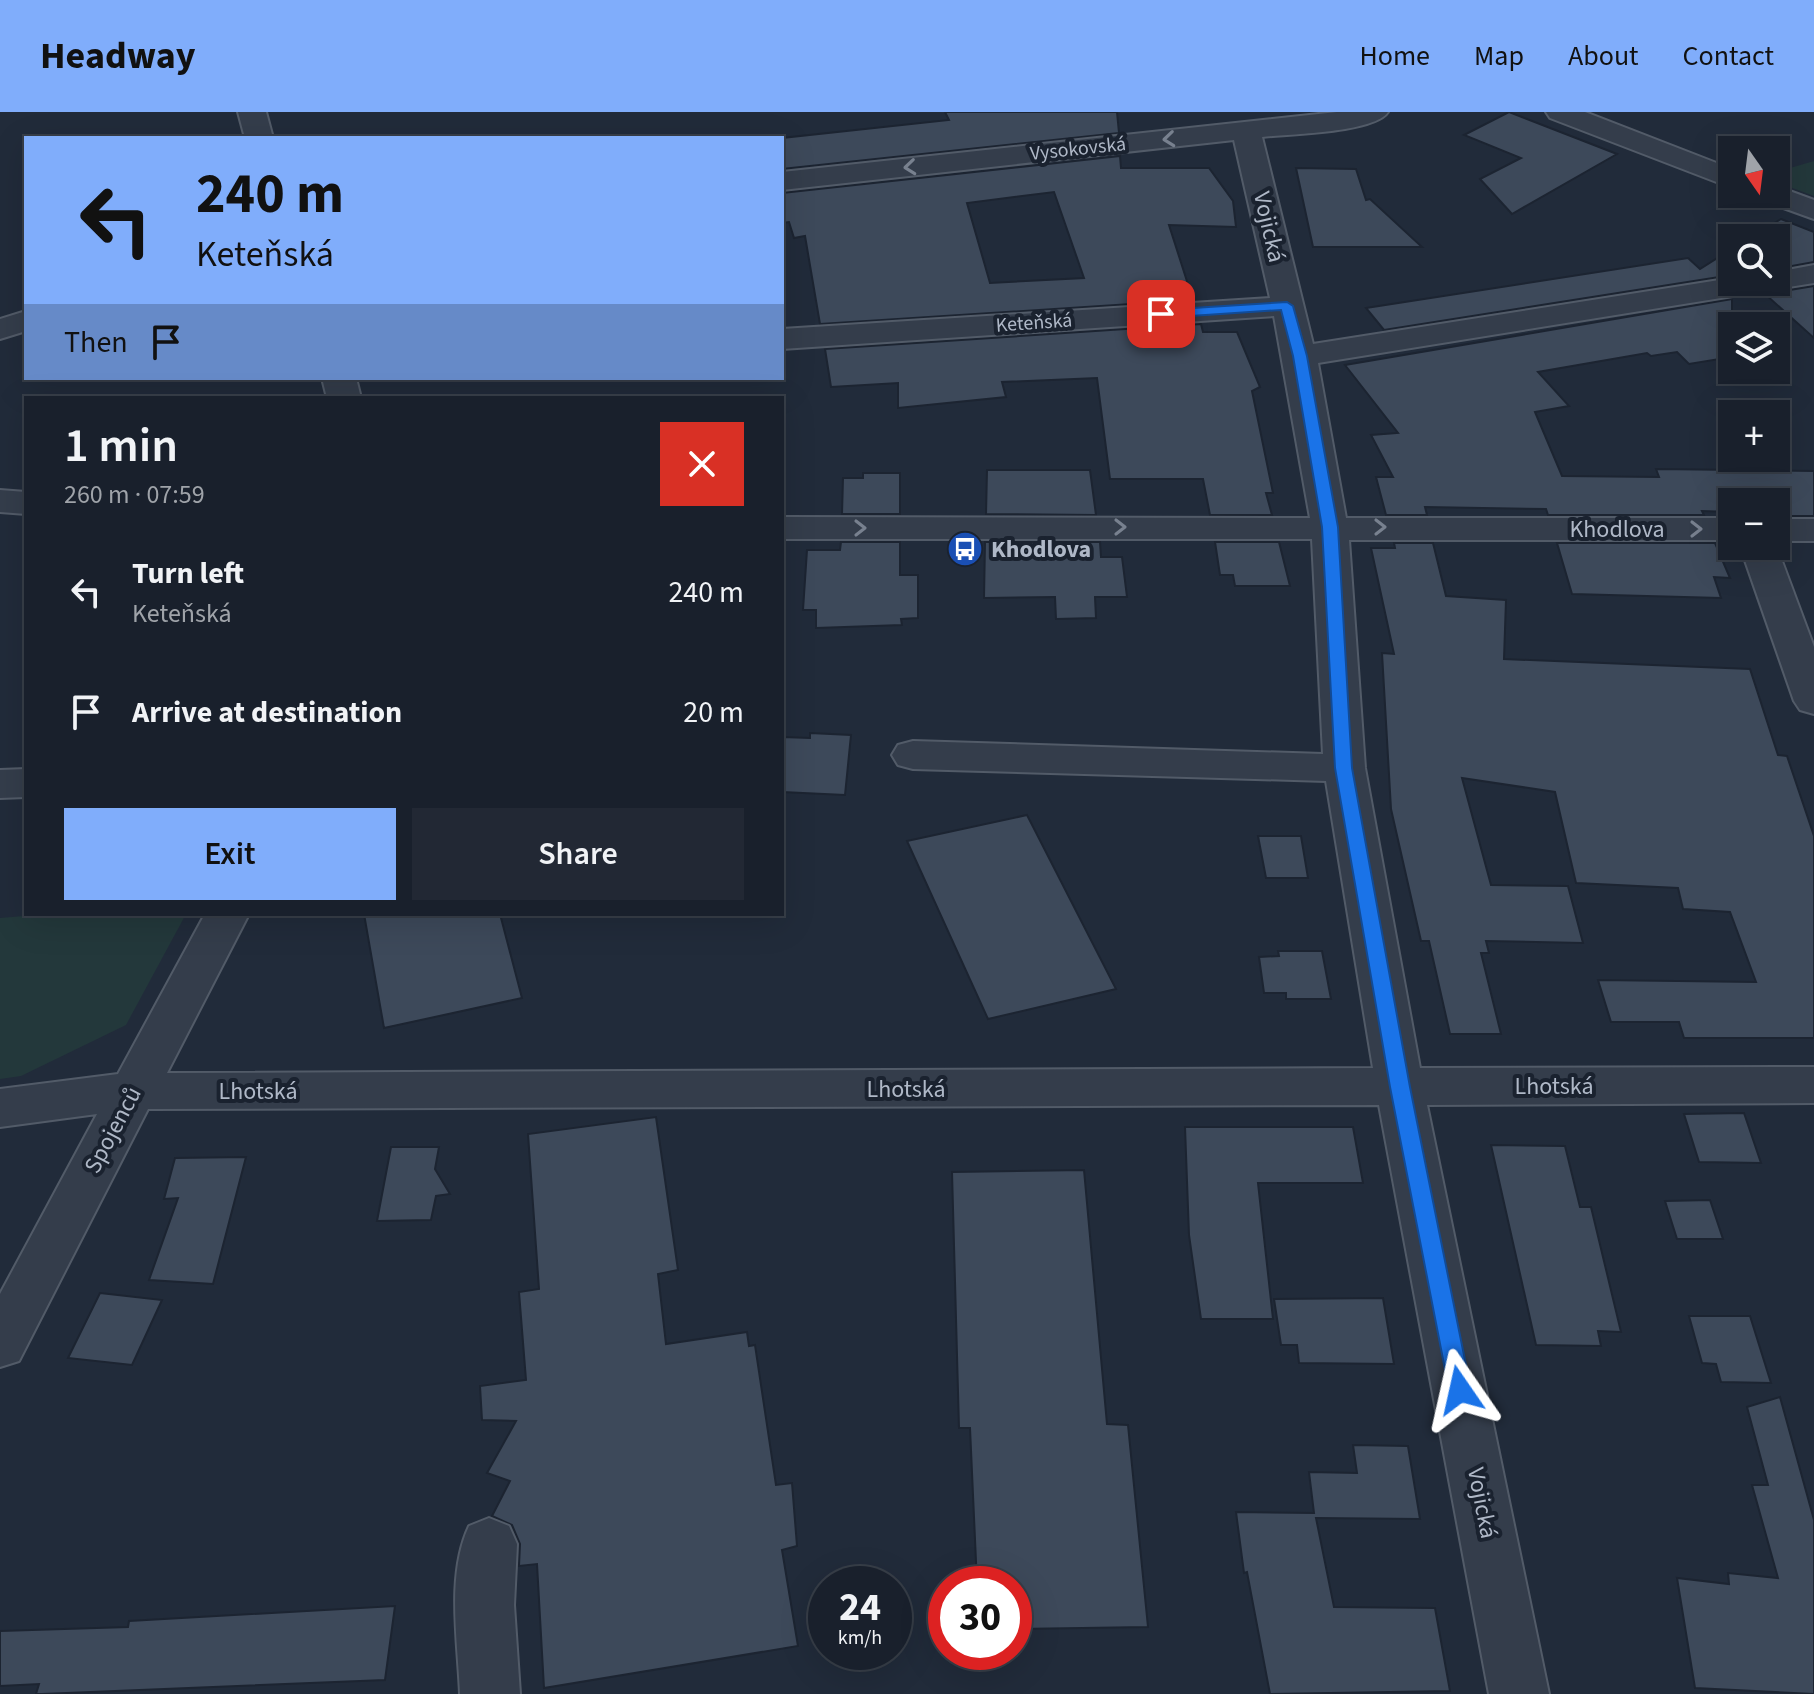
<!DOCTYPE html>
<meta charset="utf-8">
<style>
body{margin:0;font-family:"Source Sans 3",sans-serif;background:#222834;color:#f1f3f6;height:100vh;display:flex;flex-direction:column;font-size:30px;white-space:nowrap}
*{box-sizing:border-box;margin:0}
p{font-size:26px;color:#9fa3a9}
.icon{flex:none;width:44px;height:44px;fill:none;stroke:currentColor;stroke-width:2;stroke-linecap:round;stroke-linejoin:round}
.map{position:relative;flex:1;overflow:hidden}
.drawer{position:absolute;left:24px;top:284px;width:760px;height:520px;display:flex;flex-direction:column;background:#19202c;border-radius:0px;box-shadow:0 8px 32px #0002,0 0 0 2px #373e48}
.drawer>*{flex:none}
.hud{position:absolute;left:24px;top:24px;width:760px;height:244px;border-radius:0px;box-shadow:0 8px 32px #0002,0 0 0 2px #373e48;background:#80adfb;color:#111;overflow:hidden}
.needle{width:52px;rotate:166deg}
.tools{position:absolute;left:1718px;top:24px;display:grid;gap:16px}
.tools a{display:grid;place-items:center;width:72px;height:72px;border-radius:0px;background:#19202c;box-shadow:0 8px 32px #0002,0 0 0 2px #373e48;font-size:40px}
.speed{position:absolute;left:808px;top:1454px;display:flex;gap:16px;font-size:40px;font-weight:700;text-align:center}
.speed>*{display:grid;place-content:center;width:104px;height:104px;border-radius:50%;background:#19202c;box-shadow:0 8px 32px #0002,0 0 0 2px #373e48;line-height:1}
.speed small{font-size:20px;font-weight:400}
.speed .limit{border:12px solid #d22;background:#fff;color:#111}
.pin{position:absolute;display:grid;place-items:center;width:68px;height:68px;color:#fff;margin:-34px;border-radius:16px;box-shadow:0 4px 12px #0006}
.me{position:absolute;width:88px;margin:-44px;rotate:349deg;stroke-linejoin:round;filter:drop-shadow(0 0 6px #0008)}
.turn{display:flex;align-items:center;gap:28px;height:168px;padding:0 40px;font-size:36px}
.turn .icon{width:104px;height:104px;stroke-width:2.5}
.turn b{display:block;font-size:56px;line-height:68px}
.then{display:flex;align-items:center;height:76px;padding:0 40px;background:#0003;gap:16px;font-size:30px}
.round{display:grid;place-items:center;flex:none;width:84px;height:84px;border-radius:0px;background:#222834}
.headline{display:flex;align-items:center;justify-content:space-between;height:136px;padding:0 40px}
h1{font-size:48px;font-weight:600;line-height:60px}
.action{display:flex;gap:16px;margin-top:auto;padding:16px 40px}
.action a{flex:1;height:92px;border-radius:0px;background:#80adfb;color:#111;font-size:32px;font-weight:600;line-height:92px;text-align:center}
.action a+a{background:#222834;color:#f1f3f6}
ul{padding:0;list-style:none}
li{display:flex;align-items:center;gap:24px;height:120px;padding:0 40px}
li div{flex:1}
li b{display:block;font-size:30px}
li em{font-style:normal}
header{display:flex;align-items:center;gap:48px;box-sizing:border-box;height:112px;padding:0 40px;background:#80adfb;color:#111}
header strong{font-size:38px}
nav{display:flex;gap:44px;margin-inline-start:auto;font-size:28px}
.map>svg:first-child{display:block}
.green{fill:#23383b}
.building{fill:#3d495a;stroke:#1c2431;stroke-width:2;fill-rule:evenodd}
.lines{fill:none;stroke-linecap:round;stroke-linejoin:round}
.minor-casing{stroke:#525b68;stroke-width:4}
.minor{fill:#343d4b;fill-rule:evenodd}
.oneway{stroke:#78818f}
.route{fill:#1a73e8;stroke:#114b97;stroke-width:2}
.labels{text-anchor:middle;dominant-baseline:central;stroke-width:8;stroke-linejoin:round;paint-order:stroke}
.far-street-label{font-size:20px;fill:#afb8c7;stroke:#1a222f}
.street-label{font-size:24px;fill:#afb8c7;stroke:#1a222f}
.poi-label{font-size:24px;font-weight:bold;fill:#afb8c7;stroke:#1a222f;text-anchor:start}
</style>
<header>
<strong>Headway</strong>
<nav><a>Home</a><a>Map</a><a>About</a><a>Contact</a></nav>
</header>
<div class="map">
<svg width="1814" height="1582" viewBox="0 0 1814 1582">
<rect width="100%" height="100%" fill="#212b3a"/>
<!-- green -->
<g class="green">
<polygon points="1814,49 1814,84 1776,70 1776,60"/>
<polygon points="47,802 186,802 126,913 21,964 0,967 0,806"/>
</g>
<!-- building -->
<g class="building">
<polygon points="945,0 1117,0 1119,21 782,57 782,26 949,8"/>
<polygon points="1509,0 1617,42 1512,102 1480,67 1521,46 1464,23"/>
<path d="M 1120,44 L 1121,56 L 1209,56 L 1233,89 L 1236,115 L 1169,113 L 1193,188 L 820,212 L 805,124 L 794,126 L 789,110 L 782,111 L 782,81 ZM 1054,80 L 1084,166 L 990,171 L 967,91 Z"/>
<polygon points="1296,56 1356,57 1366,88 1370,87 1422,135 1313,135"/>
<polygon points="1781,107 1814,120 1814,150 1776,157 1776,126 1750,126"/>
<polygon points="1732,137 1732,163 1384,218 1366,196 1688,146 1700,157 1722,143 1720,141"/>
<polygon points="1814,174 1814,226 1765,182"/>
<polygon points="1732,187 1732,245 1689,252 1677,240 1651,244 1647,241 1538,260 1569,294 1535,300 1562,364 1659,365 1656,357 1814,359 1814,404 1786,404 1784,400 1776,400 1776,390 1732,390 1732,400 1702,399 1704,403 1548,403 1546,397 1425,395 1427,403 1386,403 1376,365 1393,365 1371,323 1398,321 1345,253"/>
<polygon points="1201,212 1203,220 1237,220 1260,275 1252,279 1273,381 1266,381 1272,403 1210,403 1203,367 1110,367 1097,266 1002,270 1006,285 898,296 898,271 831,275 825,237"/>
<polygon points="987,358 1090,358 1096,403 986,402"/>
<polygon points="863,361 900,361 900,402 842,402 843,366 863,366"/>
<polygon points="841,430 900,430 900,463 918,463 918,506 901,507 902,513 816,516 816,498 803,498 807,438 840,438"/>
<polygon points="985,430 1100,430 1101,445 1122,445 1127,485 1095,485 1096,506 1056,507 1055,485 984,486"/>
<polygon points="1215,430 1279,430 1290,474 1235,474 1233,463 1220,463"/>
<polygon points="1394,431 1433,431 1446,484 1506,488 1504,547 1750,557 1778,643 1787,644 1814,724 1814,926 1684,926 1679,910 1611,910 1598,868 1756,870 1730,800 1683,797 1678,776 1576,771 1555,680 1462,666 1491,773 1568,774 1583,831 1486,829 1489,841 1481,841 1501,922 1450,922 1429,829 1421,829 1391,697 1382,541 1394,542 1371,436 1395,436"/>
<polygon points="1557,431 1715,431 1730,466 1714,465 1721,486 1572,482"/>
<polygon points="810,621 851,623 845,683 782,680 782,625 810,626"/>
<polygon points="1027,703 1116,877 988,907 907,729"/>
<polygon points="1258,724 1301,724 1308,766 1266,766"/>
<polygon points="364,802 500,802 522,886 384,916"/>
<polygon points="1278,839 1322,839 1331,887 1286,887 1286,881 1264,881 1259,845 1279,844"/>
<polygon points="1744,1001 1761,1051 1699,1050 1684,1002"/>
<polygon points="656,1005 678,1158 658,1162 666,1232 747,1220 749,1234 755,1233 776,1373 792,1371 797,1434 782,1438 798,1534 544,1576 537,1452 519,1454 520,1432 512,1413 492,1404 510,1369 487,1361 516,1309 482,1308 480,1274 526,1268 519,1180 539,1177 528,1022"/>
<polygon points="1185,1015 1353,1015 1363,1071 1258,1071 1273,1207 1201,1207 1189,1123"/>
<polygon points="1491,1033 1565,1034 1580,1095 1591,1095 1621,1220 1598,1219 1601,1234 1536,1233"/>
<polygon points="391,1035 439,1035 435,1057 450,1082 436,1084 431,1108 377,1109"/>
<polygon points="246,1045 213,1172 149,1168 178,1086 164,1087 175,1046"/>
<polygon points="1084,1058 1107,1312 1128,1313 1148,1515 1014,1517 1014,1472 977,1472 970,1316 959,1316 952,1060"/>
<polygon points="1710,1088 1723,1127 1677,1127 1665,1089"/>
<polygon points="100,1181 162,1188 132,1253 68,1246"/>
<polygon points="1383,1186 1394,1252 1299,1251 1297,1233 1281,1233 1274,1187"/>
<polygon points="1689,1204 1750,1204 1771,1271 1721,1270 1716,1252 1702,1251"/>
<polygon points="1780,1285 1814,1408 1814,1582 1695,1576 1677,1466 1729,1472 1728,1461 1778,1466 1752,1373 1768,1373 1747,1295"/>
<polygon points="1353,1333 1408,1334 1420,1407 1316,1406 1334,1495 1435,1496 1450,1579 1270,1582 1247,1460 1244,1461 1236,1400 1314,1401 1309,1360 1357,1361"/>
<polygon points="395,1494 385,1568 42,1582 36,1582 39,1572 0,1574 0,1519 128,1515 129,1509"/>
</g>
<g class="lines">
<defs>
<g id="minor">
<polygon points="238,0 266,0 273,26 245,26"/>
<path d="M 1337,0 L 1388,0 C 1374,21 1288,22 1262,25 L 1313,232 L 1732,166 L 1732,170 L 1776,170 L 1776,160 L 1814,153 L 1814,171 L 1318,251 L 1346,406 L 1732,406 L 1732,428 L 1349,428 L 1365,656 L 1420,956 L 1814,955 L 1814,991 L 1427,993 L 1549,1582 L 1489,1582 L 1379,993 L 148,997 L 19,1249 L 0,1255 L 0,1182 L 97,1002 L 0,1015 L 0,977 L 118,962 L 205,802 L 249,802 L 167,961 L 1373,956 L 1326,669 L 913,657 L 898,653 L 892,643 L 898,633 L 913,629 L 1323,642 L 1312,427 L 782,427 L 782,405 L 1310,406 L 1274,204 L 782,237 L 782,217 L 1270,186 L 1234,28 L 782,78 L 782,60 Z"/>
<polygon points="1546,0 1585,0 1732,57 1732,76 1550,6"/>
<polygon points="1776,74 1814,88 1814,107 1761,88 1757,82 1776,82"/>
<polygon points="26,199 26,219 0,227 0,207"/>
<polygon points="322,266 356,266 361,286 327,286"/>
<polygon points="0,378 26,380 26,402 0,400"/>
<rect x="1776" y="407" width="38" height="22"/>
<polygon points="1776,433 1814,535 1814,602 1800,598 1794,589 1740,434"/>
<polygon points="26,657 26,685 0,686 0,658"/>
<path d="M 489,1406 L 509,1414 L 517,1432 L 514,1493 L 520,1582 L 460,1582 C 458,1529 446,1463 469,1414 Z"/>
</g>
</defs>
<!-- minor casing -->
<use href="#minor" class="minor-casing"/>
<!-- minor -->
<use href="#minor" class="minor"/>
</g>
<!-- one-way arrows -->
<defs><path id="oneway-chevron" d="M-2-3.5L2.5 0L-2 3.5" fill="none" stroke-width="1.6" stroke-linecap="round" stroke-linejoin="round" transform="scale(2)"/></defs>
<g class="oneway">
<use href="#oneway-chevron" transform="translate(1169 27) rotate(174)"/>
<use href="#oneway-chevron" transform="translate(910 55) rotate(174)"/>
<use href="#oneway-chevron" transform="translate(1120 415)"/>
<use href="#oneway-chevron" transform="translate(1380 415)"/>
<use href="#oneway-chevron" transform="translate(860 416)"/>
<use href="#oneway-chevron" transform="translate(1696 417)"/>
</g>
<!-- route -->
<polygon class="route" points="1287,190 1293,194 1307,244 1338,415 1352,656 1410,975 1471,1278 1468,1285 1460,1288 1452,1285 1449,1278 1390,975 1335,656 1322,415 1293,244 1281,198 1161,206 1154,202 1161,198"/>
<!-- icons -->
<defs>
<symbol id="bus-disc" viewBox="-11 -11 22 22"><circle r="9.5" fill="#1a4fb4" stroke="#1a222f"/><path d="M-5-6H5V4H4V6H2V4H-2V6H-4V4H-5ZM-3.5-4V0h7V-4ZM-3.5 1.2v1.5H-2V1.2ZM2 1.2v1.5H3.5V1.2Z" fill="#fff"/></symbol>
</defs>
<g fill-rule="evenodd">
<use href="#bus-disc" x="945" y="417" width="40" height="40"/>
</g>
<g class="labels">
<!-- far-street labels -->
<g class="far-street-label">
<text transform="translate(1078 37) rotate(-6)">Vysokovská</text>
<text transform="translate(1034 211) rotate(-4)">Keteňská</text>
</g>
<!-- street labels -->
<g class="street-label">
<text transform="translate(1269 115) rotate(77)">Vojická</text>
<text x="1617" y="417">Khodlova</text>
<text x="1554" y="974">Lhotská</text>
<text x="906" y="977">Lhotská</text>
<text x="258" y="979">Lhotská</text>
<text transform="translate(113 1018) rotate(-62)">Spojenců</text>
<text transform="translate(1482 1391) rotate(79)">Vojická</text>
</g>
<!-- poi labels -->
<g class="poi-label">
<text x="991" y="437">Khodlova</text>
</g>
</g>
</svg>
<div class="tools">
<a><svg class="needle" viewBox="-14 -14 28 28"><path d="M0-13l5 13h-10z" fill="#e53935"/><path d="M0 13l5-13h-10z" fill="#9fa3a9"/></svg></a>
<a><svg class="icon" aria-label="search" viewBox="0 0 24 24"><circle cx="10" cy="10" r="6"/><path d="M15 15l6 6"/></svg></a>
<a><svg class="icon" aria-label="layers" viewBox="0 0 24 24"><path d="M12 4l9 5-9 5-9-5zM3 14l9 5 9-5"/></svg></a>
<a>+</a>
<a>−</a>
</div>
<div class="speed"><div>24<small>km/h</small></div><div class="limit">30</div></div>
<div class="pin" style="left:1161px;top:202px;background:#d93025"><svg class="icon" aria-label="arrive" viewBox="0 0 24 24"><path d="M6 21V4h12l-3 4 3 4H6"/></svg></div>
<svg class="me" style="left:1460px;top:1278px" viewBox="-20 -20 40 40"><path d="M0-17L14 15 0 8-14 15z" fill="#1a73e8" stroke="#fff" stroke-width="4"/></svg>
<div class="hud">
<div class="turn"><svg class="icon" aria-label="left" viewBox="0 0 24 24"><path d="M17 20v-9H6M10 6l-5 5 5 5"/></svg><div><b>240 m</b>Keteňská</div></div>
<div class="then">Then<svg class="icon" aria-label="arrive" viewBox="0 0 24 24"><path d="M6 21V4h12l-3 4 3 4H6"/></svg></div>
</div>
<section class="drawer">
<div class="headline"><div><h1>1 min</h1><p>260 m · 07:59</p></div><a class="round" style="background:#d93025;color:#fff"><svg class="icon" aria-label="close" viewBox="0 0 24 24"><path d="M6 6l12 12M18 6L6 18"/></svg></a></div>
<ul>
<li><svg class="icon" aria-label="left" viewBox="0 0 24 24"><path d="M17 20v-9H6M10 6l-5 5 5 5"/></svg><div><b>Turn left</b><p>Keteňská</p></div><em>240 m</em></li>
<li><svg class="icon" aria-label="arrive" viewBox="0 0 24 24"><path d="M6 21V4h12l-3 4 3 4H6"/></svg><div><b>Arrive at destination</b></div><em>20 m</em></li>
</ul>
<div class="action"><a>Exit</a><a>Share</a></div>
</section>
</div>
